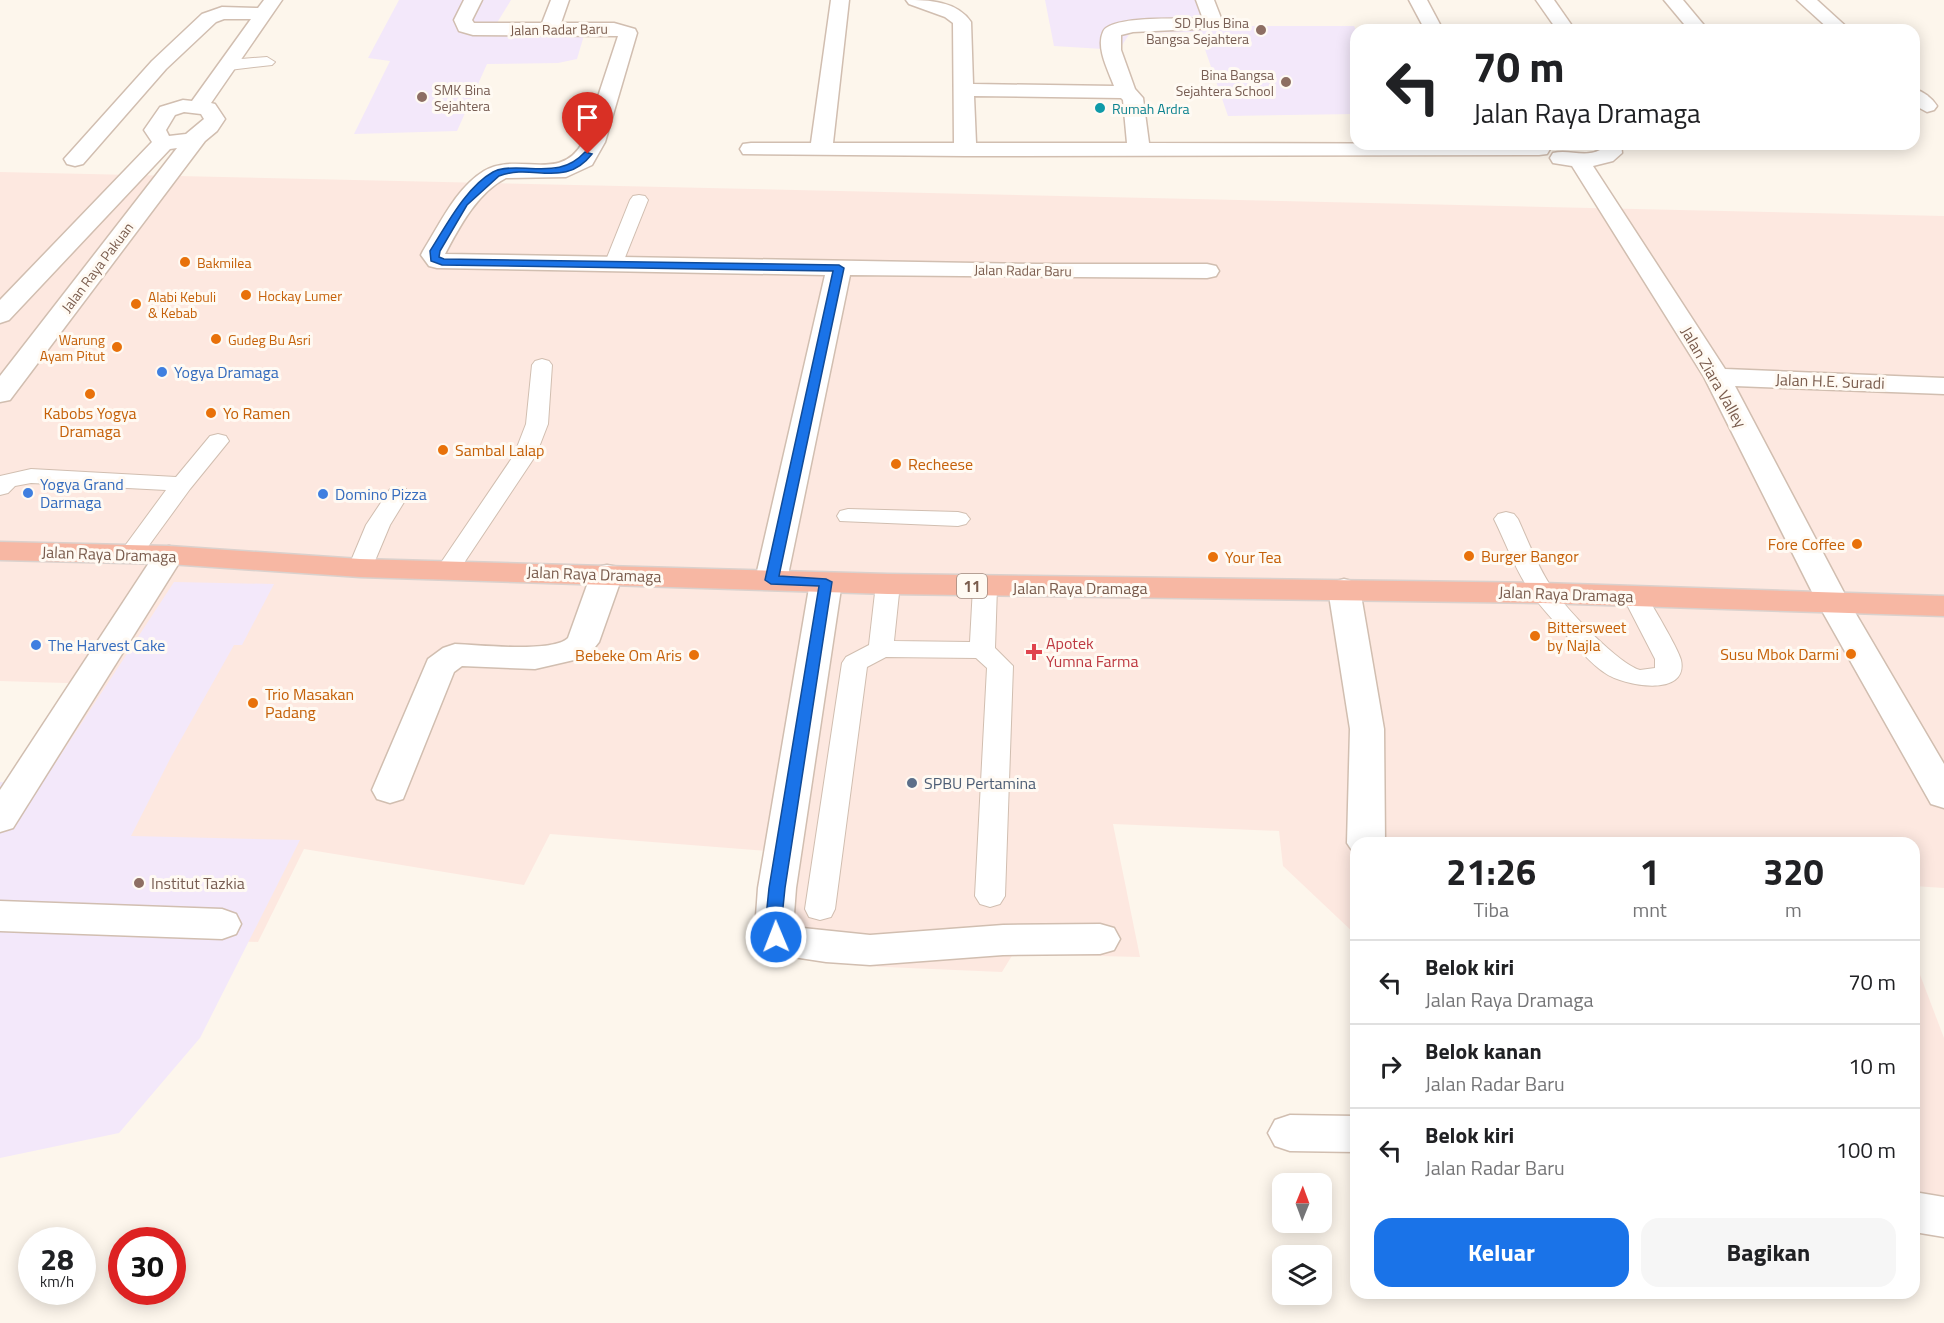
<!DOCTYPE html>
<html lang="id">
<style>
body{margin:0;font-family:"Titillium Web",sans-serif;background:#f6f6f6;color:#202124;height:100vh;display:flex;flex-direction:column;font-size:22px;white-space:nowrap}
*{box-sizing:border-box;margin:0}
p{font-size:20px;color:#757577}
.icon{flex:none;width:33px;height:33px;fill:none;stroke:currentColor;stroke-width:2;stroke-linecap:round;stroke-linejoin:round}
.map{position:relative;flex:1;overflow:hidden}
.sheet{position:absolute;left:1350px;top:837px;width:570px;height:462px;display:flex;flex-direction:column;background:#fff;border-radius:18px;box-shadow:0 3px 15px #0003}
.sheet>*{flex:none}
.guide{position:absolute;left:1350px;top:24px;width:570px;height:126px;border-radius:18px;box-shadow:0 3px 15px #0003;background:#fff;color:#202124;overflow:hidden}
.needle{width:39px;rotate:1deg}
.tools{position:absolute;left:1272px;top:1173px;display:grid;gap:12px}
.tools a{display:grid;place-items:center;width:60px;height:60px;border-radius:12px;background:#fff;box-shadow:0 3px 15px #0003;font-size:30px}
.speed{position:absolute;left:18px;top:1227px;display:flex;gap:12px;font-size:30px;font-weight:700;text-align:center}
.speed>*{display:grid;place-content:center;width:78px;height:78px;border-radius:50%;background:#fff;box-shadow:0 3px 15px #0003;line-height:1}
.speed small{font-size:15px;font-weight:400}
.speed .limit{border:9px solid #d22;background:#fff;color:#111}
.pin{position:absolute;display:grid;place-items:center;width:51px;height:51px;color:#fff;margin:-62px -26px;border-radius:50% 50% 50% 0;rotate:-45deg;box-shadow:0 0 6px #0007}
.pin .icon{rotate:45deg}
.me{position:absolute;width:66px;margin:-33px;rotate:359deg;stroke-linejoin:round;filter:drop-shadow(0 0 4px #0008)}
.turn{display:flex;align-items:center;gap:21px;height:126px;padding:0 24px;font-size:27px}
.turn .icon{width:78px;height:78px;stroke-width:2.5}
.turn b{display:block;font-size:42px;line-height:51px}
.eta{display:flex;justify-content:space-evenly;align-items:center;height:102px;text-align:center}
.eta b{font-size:36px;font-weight:700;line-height:42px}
.primary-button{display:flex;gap:12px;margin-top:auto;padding:12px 24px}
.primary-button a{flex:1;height:69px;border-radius:18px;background:#1a73e8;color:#fff;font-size:24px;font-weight:700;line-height:69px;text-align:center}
.primary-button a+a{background:#f6f6f6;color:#202124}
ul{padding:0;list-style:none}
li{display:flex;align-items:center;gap:18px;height:84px;padding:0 24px;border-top:2px solid #e0e0e0}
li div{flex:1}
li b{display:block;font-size:22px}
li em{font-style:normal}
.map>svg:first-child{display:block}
.commercial{fill:#fde8e0}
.education{fill:#f3e8fa}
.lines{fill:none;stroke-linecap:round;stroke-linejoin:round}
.lane-casing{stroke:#d1beb0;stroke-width:2}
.street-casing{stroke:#d1beb0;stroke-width:3}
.highway-casing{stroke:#dad1cd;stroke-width:3}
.lane{fill:#fff;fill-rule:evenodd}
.street{fill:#fff;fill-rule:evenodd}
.highway{fill:#f7b7a3;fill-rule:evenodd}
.route{fill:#1a73e8;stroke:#114b97;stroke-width:1.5}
.education-dot{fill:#8d6e63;stroke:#fffaf3;stroke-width:2}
.culture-dot{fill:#0f9aa8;stroke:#fffaf3;stroke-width:2}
.food-dot{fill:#e8710a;stroke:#fffaf3;stroke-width:2}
.shop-dot{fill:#3f7fe0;stroke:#fffaf3;stroke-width:2}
.health-dot{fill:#e0444e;stroke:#fffaf3;stroke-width:2}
.service-dot{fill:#5c6f8a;stroke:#fffaf3;stroke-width:2}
.labels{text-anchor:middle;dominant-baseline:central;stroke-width:6;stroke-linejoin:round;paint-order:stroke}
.far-education-label{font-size:14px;fill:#785e54;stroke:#fffaf3;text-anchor:end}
.far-street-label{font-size:14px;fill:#7a5c4d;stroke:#fffaf3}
.far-culture-label{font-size:14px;fill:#0d838f;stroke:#fffaf3;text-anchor:start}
.far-food-label{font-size:14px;fill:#c56008;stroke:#fffaf3;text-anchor:start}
.shield{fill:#fffaf3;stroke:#a28b7f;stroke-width:1.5}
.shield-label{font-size:15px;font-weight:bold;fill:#7a5c4d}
.shop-label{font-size:16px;fill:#366cbe;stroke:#fffaf3;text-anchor:start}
.street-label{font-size:16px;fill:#7a5c4d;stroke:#fffaf3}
.food-label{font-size:16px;fill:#c56008;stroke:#fffaf3;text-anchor:start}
.health-label{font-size:16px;fill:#be3a42;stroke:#fffaf3;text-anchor:start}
.service-label{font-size:16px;fill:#4e5e75;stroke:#fffaf3;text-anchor:start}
.education-label{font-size:16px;fill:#785e54;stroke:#fffaf3;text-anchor:start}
</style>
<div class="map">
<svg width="1944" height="1323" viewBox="0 0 1944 1323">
<rect width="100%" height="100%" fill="#fdf6ec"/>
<!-- commercial -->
<g class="commercial">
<polygon points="0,172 1944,216 1944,888 1914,886 1914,843 1356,843 1356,935 1283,866 1279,831 1113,824 1140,957 1013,954 1002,972 862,966 783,956 793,853 550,834 524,885 304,849 258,942 0,932 0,835 99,684 0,681"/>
<polygon points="1914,959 1944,1038 1944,1203 1914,1199"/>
</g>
<!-- education -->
<g class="education">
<polygon points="399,0 511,0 495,26 585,32 577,59 558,63 487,64 457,131 354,134 390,61 368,58"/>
<polygon points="1045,0 1213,0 1223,26 1354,26 1356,30 1356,114 1228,116 1199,32 1130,33 1119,50 1054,46"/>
<polygon points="174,582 274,584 242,645 234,645 171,757 131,836 300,840 200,1038 119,1133 0,1158 0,782 41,785"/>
</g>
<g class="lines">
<defs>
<g id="lane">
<polygon points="267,57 275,62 272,65 229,70 221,65 229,60"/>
<polygon points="639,195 645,196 648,200 622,265 620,269 606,269 604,265 630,200 633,196"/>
<polygon points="542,359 549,361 552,365 548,424 536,455 456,575 448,577 440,575 436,570 514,455 526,424 532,365 535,361"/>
<polygon points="218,434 226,436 229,441 190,489 139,559 131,561 123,559 119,554 166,490 31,483 15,486 8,493 0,495 0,476 31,469 176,477 210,436"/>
<polygon points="398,487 406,489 409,494 390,525 372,568 368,573 360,575 352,573 348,568 366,525 390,489"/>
<polygon points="848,509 958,512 966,514 970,519 966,524 958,526 840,521 837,516 840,511"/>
<path d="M 1506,512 L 1514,514 L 1518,519 C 1528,541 1537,565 1550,585 C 1564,607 1617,663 1640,670 L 1655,668 L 1655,659 L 1623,597 L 1626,592 L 1635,590 L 1644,592 C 1651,603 1678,648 1681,660 C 1689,698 1623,686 1605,673 C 1590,663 1578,648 1566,635 C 1552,618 1537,604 1526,585 C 1513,564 1505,541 1494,519 L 1498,514 Z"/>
<polygon points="888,577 897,579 900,584 894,641 970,642 973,587 976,582 985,580 994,582 997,587 995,648 1013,666 1005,896 1000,904 990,907 980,904 975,896 987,668 976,658 886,657 867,667 835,909 831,917 820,920 809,917 805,909 842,663 846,657 869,645 876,584 879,579"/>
</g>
<g id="street">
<path d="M 264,0 L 282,0 L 211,103 L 215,104 L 225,119 L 217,131 L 205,141 L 10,400 L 0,402 L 0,376 L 177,148 L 170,149 L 9,320 L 0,323 L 0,300 L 152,142 L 144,130 L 160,107 L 183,100 L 192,101 L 251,19 L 224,19 L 216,22 L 166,69 L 83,164 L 75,166 L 67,164 L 64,159 L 152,61 L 202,14 L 222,7 L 258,8 ZM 184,112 L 201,114 L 204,119 L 186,134 L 169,136 L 166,130 L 175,115 Z"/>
<path d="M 464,0 L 482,0 L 472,20 L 474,23 L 542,23 L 551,0 L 569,0 L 561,23 L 614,23 L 635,29 L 637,33 L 605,142 L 592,165 L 566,177 L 506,178 C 477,193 460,226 445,254 L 1037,264 L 1207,264 L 1216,266 L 1219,271 L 1216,276 L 1207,278 L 850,275 L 787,580 L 782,587 L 771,589 L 760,587 L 755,580 L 825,275 L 437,268 L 429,266 L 421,255 L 423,251 C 440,224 456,188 484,171 C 519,151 560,184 583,142 L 618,36 L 473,35 L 459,31 L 454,20 Z"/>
<path d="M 831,0 L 849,0 L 833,143 L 954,143 L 953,23 L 945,17 L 909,4 L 906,0 C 929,0 957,1 971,22 L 973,84 L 1114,86 C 1108,70 1096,48 1103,32 C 1109,15 1186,19 1203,19 L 1196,0 L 1214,0 L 1221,18 L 1217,28 L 1133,32 L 1121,35 L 1121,50 L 1135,89 L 1143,98 L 1149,143 L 1545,144 L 1550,149 L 1547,154 L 1539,155 L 965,156 L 743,154 L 740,149 L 743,144 L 751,143 L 811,143 ZM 974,96 L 1121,98 L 1123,100 L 1127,143 L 976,143 Z"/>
<polygon points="1409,0 1427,0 1443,30 1425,30"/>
<polygon points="1536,0 1554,0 1575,30 1557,30"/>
<polygon points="1664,0 1683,0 1708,30 1689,30"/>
<polygon points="1797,0 1817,0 1850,30 1830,30"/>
<path d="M 1914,89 C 1923,91 1932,98 1937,106 L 1934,110 L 1927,112 L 1914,105 Z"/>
<path d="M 1599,144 L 1621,144 L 1622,153 L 1613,161 L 1593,166 L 1725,369 L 1944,378 L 1944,394 L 1735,386 L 1849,602 L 1944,764 L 1944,808 L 1931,804 L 1817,602 L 1704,377 L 1572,166 L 1553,163 L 1550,158 L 1553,153 C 1569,149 1584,158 1600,150 Z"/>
<polygon points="169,546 180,549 184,555 13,828 0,832 0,790 158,549"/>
<path d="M 607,565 L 618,567 L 623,574 L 599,642 L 587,657 L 535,669 L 462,666 L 454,672 L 403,799 L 390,803 L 377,799 L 372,790 L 428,659 L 443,648 L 455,644 C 478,645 553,653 568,638 L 591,574 L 596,567 Z"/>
<polygon points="826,573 837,575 842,582 796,888 793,927 870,935 1003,925 1100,924 1114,928 1120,939 1114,950 1100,954 1003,955 870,965 826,962 780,955 766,951 755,930 758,888 810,582 815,575"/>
<polygon points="1344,579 1355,582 1360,589 1384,729 1385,843 1356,843 1356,853 1353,852 1347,843 1350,729 1328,589 1333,582"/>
<polygon points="0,901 222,909 236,914 241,924 236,934 222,939 0,931"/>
<polygon points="1290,1115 1356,1116 1356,1152 1290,1151 1275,1146 1268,1133 1275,1120"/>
<polygon points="1914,1192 1944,1197 1944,1237 1914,1232"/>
</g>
<polygon id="highway" points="0,542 169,546 360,559 888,574 1542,583 1944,596 1944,616 1542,603 888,594 360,577 169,564 0,560"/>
</defs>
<!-- lane casing -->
<use href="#lane" class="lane-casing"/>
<!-- street casing -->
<use href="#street" class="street-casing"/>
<!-- highway casing -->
<use href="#highway" class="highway-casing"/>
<!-- lane -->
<use href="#lane" class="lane"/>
<!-- street -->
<use href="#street" class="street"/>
<!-- highway -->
<use href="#highway" class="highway"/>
</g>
<!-- route -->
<path class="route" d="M 585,152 L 592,154 C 565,189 533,163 499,176 L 467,205 L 440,251 L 439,257 L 444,259 L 839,265 L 844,268 L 779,576 L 826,579 L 832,582 L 785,888 L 781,927 L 784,937 L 782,941 L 776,943 L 770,941 L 765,927 L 769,888 L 819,586 L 771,584 L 765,580 L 833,271 L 442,265 L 431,261 L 430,251 C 446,226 466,187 493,172 C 500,168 508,168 516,168 C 543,168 565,174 585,152 Z"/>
<!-- markers -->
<g class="education-dot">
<circle cx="1261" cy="30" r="6"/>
<circle cx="1286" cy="82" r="6"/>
<circle cx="422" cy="97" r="6"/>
<circle cx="139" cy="883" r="6"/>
</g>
<circle class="culture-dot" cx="1100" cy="108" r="6"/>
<g class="food-dot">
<circle cx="185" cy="262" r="6"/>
<circle cx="246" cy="295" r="6"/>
<circle cx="136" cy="304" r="6"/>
<circle cx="216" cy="339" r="6"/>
<circle cx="117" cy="347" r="6"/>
<circle cx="90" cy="394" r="6"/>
<circle cx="211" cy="413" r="6"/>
<circle cx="443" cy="450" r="6"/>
<circle cx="896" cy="464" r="6"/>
<circle cx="1857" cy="544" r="6"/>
<circle cx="1469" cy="556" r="6"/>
<circle cx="1213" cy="557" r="6"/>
<circle cx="1535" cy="636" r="6"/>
<circle cx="1851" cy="654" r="6"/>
<circle cx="694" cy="655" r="6"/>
<circle cx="253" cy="703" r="6"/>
</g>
<g class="shop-dot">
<circle cx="162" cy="372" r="6"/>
<circle cx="28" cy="493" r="6"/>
<circle cx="323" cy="494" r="6"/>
<circle cx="36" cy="645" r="6"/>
</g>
<path class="health-dot" d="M1031 643h6v6h6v6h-6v6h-6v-6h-6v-6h6z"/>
<circle class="service-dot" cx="912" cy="783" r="6"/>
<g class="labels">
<!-- far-education labels -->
<g class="far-education-label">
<text x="1249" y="22">SD Plus Bina<tspan x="1249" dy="16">Bangsa Sejahtera</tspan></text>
<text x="1274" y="74">Bina Bangsa<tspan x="1274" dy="16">Sejahtera School</tspan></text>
<text x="434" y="89" text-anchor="start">SMK Bina<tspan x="434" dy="16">Sejahtera</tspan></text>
</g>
<!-- far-street labels -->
<g class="far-street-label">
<text transform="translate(559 29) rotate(-1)">Jalan Radar Baru</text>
<text transform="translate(97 267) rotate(-53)">Jalan Raya Pakuan</text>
<text transform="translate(1023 270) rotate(1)">Jalan Radar Baru</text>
</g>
<!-- far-culture labels -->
<g class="far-culture-label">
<text x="1112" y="108">Rumah Ardra</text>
</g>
<!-- far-food labels -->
<g class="far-food-label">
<text x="197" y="262">Bakmilea</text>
<text x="258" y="295">Hockay Lumer</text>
<text x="148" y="296">Alabi Kebuli<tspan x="148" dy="16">&amp; Kebab</tspan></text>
<text x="105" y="339" text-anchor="end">Warung<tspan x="105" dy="16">Ayam Pitut</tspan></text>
<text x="228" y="339">Gudeg Bu Asri</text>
</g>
<!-- shield labels -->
<rect class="shield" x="957" y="574" width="30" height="24" rx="4.5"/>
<g class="shield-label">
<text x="972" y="586">11</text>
</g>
<!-- shop labels -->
<g class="shop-label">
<text x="174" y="372">Yogya Dramaga</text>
<text x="40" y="484">Yogya Grand<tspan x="40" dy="18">Darmaga</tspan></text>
<text x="335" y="494">Domino Pizza</text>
<text x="48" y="645">The Harvest Cake</text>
</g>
<!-- street labels -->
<g class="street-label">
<text transform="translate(1714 377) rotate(60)">Jalan Ziara Valley</text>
<text transform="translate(1830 381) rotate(2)">Jalan H.E. Suradi</text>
<text transform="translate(109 554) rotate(2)">Jalan Raya Dramaga</text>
<text transform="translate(594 574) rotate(2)">Jalan Raya Dramaga</text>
<text x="1080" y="588">Jalan Raya Dramaga</text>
<text transform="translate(1566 594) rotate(2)">Jalan Raya Dramaga</text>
</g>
<!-- food labels -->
<g class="food-label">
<text x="90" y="413" text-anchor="middle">Kabobs Yogya<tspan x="90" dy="18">Dramaga</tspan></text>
<text x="223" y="413">Yo Ramen</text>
<text x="455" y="450">Sambal Lalap</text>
<text x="908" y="464">Recheese</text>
<text x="1845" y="544" text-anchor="end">Fore Coffee</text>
<text x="1481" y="556">Burger Bangor</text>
<text x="1225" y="557">Your Tea</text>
<text x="1547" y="627">Bittersweet<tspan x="1547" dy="18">by Najla</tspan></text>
<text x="1839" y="654" text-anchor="end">Susu Mbok Darmi</text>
<text x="682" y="655" text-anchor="end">Bebeke Om Aris</text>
<text x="265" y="694">Trio Masakan<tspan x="265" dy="18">Padang</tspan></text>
</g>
<!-- health labels -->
<g class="health-label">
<text x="1046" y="643">Apotek<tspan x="1046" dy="18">Yumna Farma</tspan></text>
</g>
<!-- service labels -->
<g class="service-label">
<text x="924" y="783">SPBU Pertamina</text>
</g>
<!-- education labels -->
<g class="education-label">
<text x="151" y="883">Institut Tazkia</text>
</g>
</g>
</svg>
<div class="tools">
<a><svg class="needle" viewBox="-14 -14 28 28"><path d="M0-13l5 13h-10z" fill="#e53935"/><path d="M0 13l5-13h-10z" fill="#757577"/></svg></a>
<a><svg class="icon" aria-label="layers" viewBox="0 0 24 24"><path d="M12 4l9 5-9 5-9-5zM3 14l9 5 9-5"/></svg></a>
</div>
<div class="speed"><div>28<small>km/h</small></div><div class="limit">30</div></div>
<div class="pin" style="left:588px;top:154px;background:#d93025"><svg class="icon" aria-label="arrive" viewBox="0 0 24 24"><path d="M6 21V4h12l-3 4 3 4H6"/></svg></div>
<svg class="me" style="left:776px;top:937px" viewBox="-20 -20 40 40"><circle r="17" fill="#1a73e8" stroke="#fff" stroke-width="3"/><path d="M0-11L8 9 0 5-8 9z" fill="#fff"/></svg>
<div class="guide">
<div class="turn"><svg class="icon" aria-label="left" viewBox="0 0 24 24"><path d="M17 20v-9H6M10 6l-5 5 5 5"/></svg><div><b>70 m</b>Jalan Raya Dramaga</div></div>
</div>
<section class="sheet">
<div class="eta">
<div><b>21:26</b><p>Tiba</p></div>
<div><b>1</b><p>mnt</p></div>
<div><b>320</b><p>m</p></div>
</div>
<ul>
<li><svg class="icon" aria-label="left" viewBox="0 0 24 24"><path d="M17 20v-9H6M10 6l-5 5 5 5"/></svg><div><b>Belok kiri</b><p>Jalan Raya Dramaga</p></div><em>70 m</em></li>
<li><svg class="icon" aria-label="right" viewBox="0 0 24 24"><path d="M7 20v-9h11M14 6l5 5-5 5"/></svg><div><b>Belok kanan</b><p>Jalan Radar Baru</p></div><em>10 m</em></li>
<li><svg class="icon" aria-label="left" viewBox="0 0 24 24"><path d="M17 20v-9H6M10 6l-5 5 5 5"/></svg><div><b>Belok kiri</b><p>Jalan Radar Baru</p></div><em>100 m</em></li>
</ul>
<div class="primary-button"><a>Keluar</a><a>Bagikan</a></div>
</section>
</div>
